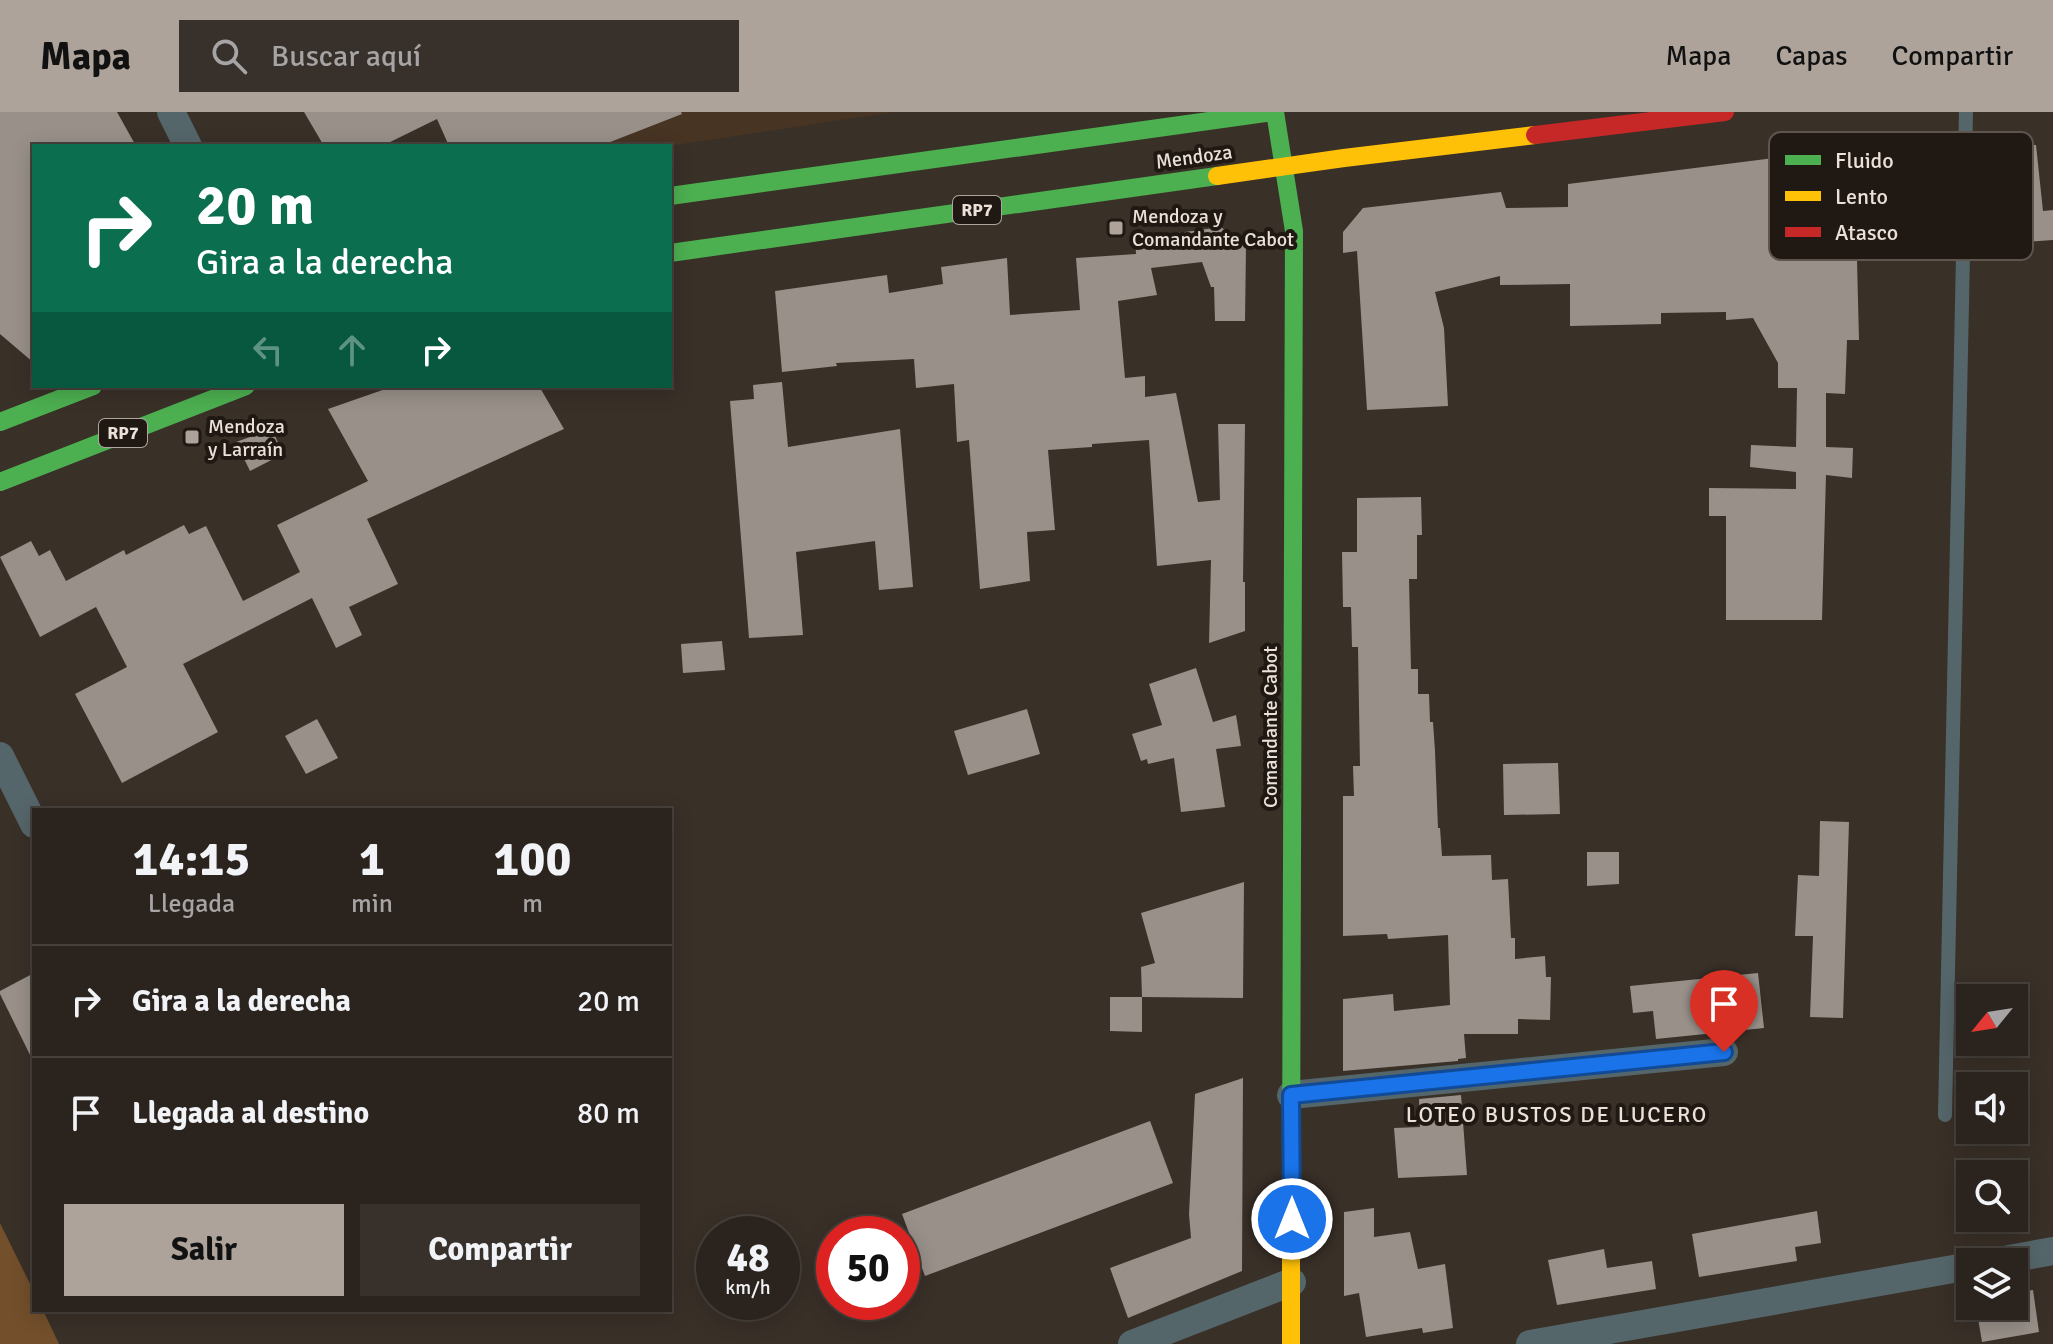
<!DOCTYPE html>
<html lang="es">
<meta charset="utf-8">
<style>
body{margin:0;font-family:Signika,sans-serif;background:#37302b;color:#f1f3f6;height:100vh;display:flex;flex-direction:column;font-size:30px;white-space:nowrap}
*{box-sizing:border-box;margin:0}
p{font-size:26px;color:#a6a4a4}
.icon{flex:none;width:44px;height:44px;fill:none;stroke:currentColor;stroke-width:2;stroke-linecap:round;stroke-linejoin:round}
.map{position:relative;flex:1;overflow:hidden}
.panel{position:absolute;left:32px;top:696px;width:640px;height:504px;display:flex;flex-direction:column;background:#2b241e;border-radius:0px;box-shadow:0 4px 20px #0003,0 0 0 2px #47413c}
.panel>*{flex:none}
.banner{position:absolute;left:32px;top:32px;width:640px;height:244px;border-radius:0px;box-shadow:0 4px 20px #0003,0 0 0 2px #47413c;background:#0b6e4f;color:#fff;overflow:hidden}
.needle{width:52px;rotate:240deg}
.fabs{position:absolute;left:1956px;top:872px;display:grid;gap:16px}
.fabs a{display:grid;place-items:center;width:72px;height:72px;border-radius:0px;background:#2b241e;box-shadow:0 4px 20px #0003,0 0 0 2px #47413c;font-size:40px}
.speed{position:absolute;left:696px;top:1104px;display:flex;gap:16px;font-size:40px;font-weight:700;text-align:center}
.speed>*{display:grid;place-content:center;width:104px;height:104px;border-radius:50%;background:#2b241e;box-shadow:0 4px 20px #0003,0 0 0 2px #47413c;line-height:1}
.speed small{font-size:20px;font-weight:400}
.speed .limit{border:12px solid #d22;background:#fff;color:#111}
.pin{position:absolute;display:grid;place-items:center;width:68px;height:68px;color:#fff;margin:-82px -34px;border-radius:50% 50% 50% 0;rotate:-45deg;box-shadow:0 0 8px #0007}
.pin .icon{rotate:45deg}
.me{position:absolute;width:88px;margin:-44px;rotate:0deg;stroke-linejoin:round;filter:drop-shadow(0 0 6px #0008)}
.turn{display:flex;align-items:center;gap:28px;height:168px;padding:0 32px;font-size:36px}
.turn .icon{width:104px;height:104px;stroke-width:2.5}
.turn b{display:block;font-size:56px;line-height:68px}
.lanes{display:flex;align-items:center;height:76px;padding:0 32px;background:#0003;justify-content:center;gap:40px;direction:ltr}
.lanes .off{opacity:.35}
.eta{display:flex;justify-content:space-evenly;align-items:center;height:136px;text-align:center}
.eta b{font-size:48px;font-weight:700;line-height:56px}
.cta{display:flex;gap:16px;margin-top:auto;padding:16px 32px}
.cta a{flex:1;height:92px;border-radius:0px;background:#ada39b;color:#111;font-size:32px;font-weight:700;line-height:92px;text-align:center}
.cta a+a{background:#37302b;color:#f1f3f6}
ul{padding:0;list-style:none}
li{display:flex;align-items:center;gap:24px;height:112px;padding:0 32px;border-top:2px solid #47413c}
li div{flex:1}
li b{display:block;font-size:30px}
li em{font-style:normal}
header{display:flex;align-items:center;gap:48px;box-sizing:border-box;height:112px;padding:0 40px;background:#ada39b;color:#111}
header strong{font-size:38px}
nav{display:flex;gap:44px;margin-inline-start:auto;font-size:28px}
.search{width:560px;height:72px;background:#37302b;display:flex;align-items:center;gap:20px;box-sizing:border-box;padding:0 28px;border-radius:0px;color:#a6a4a4;font-size:30px}
.map>svg:first-child{display:block}
.built{fill:#473423}
.green{fill:#734f2b}
.building{fill:#989089}
.lines{fill:none;stroke-linecap:round;stroke-linejoin:round}
.lane{stroke:#55666a;stroke-width:14}
.street{stroke:#55666a;stroke-width:28}
.fast{stroke:#4caf50;stroke-width:18}
.slow{stroke:#ffc107;stroke-width:18}
.jam{stroke:#c62828;stroke-width:18}
.route-casing{stroke:#114b97;stroke-width:20}
.route{stroke:#1a73e8;stroke-width:14}
.poi-dot{fill:#ada39b;stroke:#201913;stroke-width:3}
.labels{text-anchor:middle;dominant-baseline:central;stroke-width:8;stroke-linejoin:round;paint-order:stroke}
.shield{fill:#201913;stroke:#aea59e;stroke-width:2}
.shield-label{font-size:18px;font-weight:bold;fill:#ebe1d9}
.street-label{font-size:20px;fill:#ebe1d9;stroke:#201913}
.poi-label{font-size:20px;fill:#ebe1d9;stroke:#201913;text-anchor:start}
.neighbourhood-label{font-size:22px;letter-spacing:2px;fill:#ebe1d9;stroke:#201913}
.key{fill:#201913;stroke:#5d554e;stroke-width:2}
.key-label{font-size:22px;fill:#ebe1d9}
</style>
<header>
<strong>Mapa</strong>
<div class="search"><svg class="icon" aria-label="search" viewBox="0 0 24 24"><circle cx="10" cy="10" r="6"/><path d="M15 15l6 6"/></svg>Buscar aquí</div>
<nav><a>Mapa</a><a>Capas</a><a>Compartir</a></nav>
</header>
<div class="map">
<svg width="2053" height="1232" viewBox="0 0 2053 1232">
<rect width="100%" height="100%" fill="#393028"/>
<!-- built -->
<polygon class="built" points="594,0 894,0 669,34 609,34"/>
<!-- green -->
<polygon class="green" points="0,1111 34,1180 34,1198 43,1198 59,1232 0,1232"/>
<!-- building -->
<g class="building">
<polygon points="0,0 117,0 136,34 34,34 34,251 0,222"/>
<polygon points="304,0 681,0 682,2 600,34 449,34 437,7 382,34 324,34"/>
<polygon points="1886,32 1890,127 1881,128 1882,137 1874,138 1874,145 1857,148 1859,228 1847,228 1845,282 1826,281 1826,335 1853,336 1852,366 1826,363 1822,508 1726,508 1726,404 1709,404 1709,376 1796,377 1796,360 1750,355 1751,333 1796,335 1797,276 1778,276 1778,251 1753,206 1726,208 1726,200 1661,201 1661,212 1570,214 1570,172 1500,173 1500,164 1435,180 1444,216 1448,294 1367,298 1357,139 1343,141 1343,120 1363,96 1501,80 1506,96 1568,95 1568,72"/>
<polygon points="2036,33 2043,99 2053,98 2053,128 1980,133 1981,95 1999,93 1993,36"/>
<polygon points="1221,115 1246,135 1245,209 1215,209 1214,175 1211,175 1202,150 1151,156 1157,183 1118,189 1125,266 1145,264 1145,285 1176,281 1198,390 1220,388 1218,312 1245,312 1243,470 1245,470 1245,519 1209,531 1211,448 1157,454 1149,328 1092,332 1092,335 1048,338 1055,418 1027,420 1030,469 980,477 969,328 957,330 954,272 916,276 914,247 836,251 837,254 782,260 775,179 887,163 889,181 943,172 941,155 1007,146 1010,203 1080,198 1076,146 1136,142 1135,127"/>
<polygon points="782,270 788,335 900,317 913,475 879,478 875,429 796,440 803,523 749,526 730,289 754,287 753,273"/>
<polygon points="394,274 539,274 564,317 367,407 398,472 349,495 362,523 336,536 312,486 183,552 218,620 122,671 75,582 127,555 96,495 40,525 0,445 31,429 39,444 50,438 66,469 124,438 126,443 184,413 189,422 206,414 243,489 300,460 277,413 368,369 328,297"/>
<polygon points="272,317 283,342 250,359 236,330"/>
<polygon points="1421,385 1422,423 1417,423 1417,467 1409,467 1411,557 1418,557 1418,582 1429,582 1430,610 1433,610 1435,639 1438,716 1440,716 1442,744 1491,743 1492,768 1508,767 1511,826 1515,826 1515,847 1545,844 1546,865 1551,865 1550,908 1518,907 1518,922 1464,922 1466,946 1458,947 1458,949 1343,959 1343,887 1393,882 1394,899 1450,893 1448,823 1388,827 1387,822 1343,824 1343,684 1354,684 1353,654 1360,654 1358,535 1352,535 1351,495 1343,495 1342,440 1357,440 1357,386"/>
<polygon points="722,529 725,558 683,561 681,532"/>
<polygon points="1196,556 1213,610 1236,603 1241,634 1216,637 1225,695 1181,700 1174,646 1148,652 1147,647 1141,649 1132,622 1162,613 1149,572"/>
<polygon points="1027,597 1040,642 968,663 954,619"/>
<polygon points="317,607 338,646 306,662 285,624"/>
<polygon points="1558,651 1560,702 1504,703 1503,652"/>
<polygon points="1820,709 1849,710 1843,906 1810,905 1813,824 1795,824 1798,763 1819,764"/>
<polygon points="1587,740 1619,740 1619,772 1587,774"/>
<polygon points="1244,770 1243,886 1142,885 1141,855 1155,851 1141,801"/>
<polygon points="34,861 34,951 0,882 0,879"/>
<polygon points="1758,861 1764,916 1656,927 1653,899 1633,901 1630,874"/>
<polygon points="1110,885 1142,885 1142,920 1110,919"/>
<polygon points="1243,966 1242,1159 1128,1206 1110,1156 1191,1126 1189,1102 1195,982"/>
<polygon points="1461,983 1467,1063 1398,1066 1394,1016 1420,1015 1419,987"/>
<polygon points="1150,1009 1173,1071 925,1164 902,1102"/>
<polygon points="1970,1071 1970,1106 2014,1106 2014,1073 2021,1105 1965,1114 1957,1074"/>
<polygon points="1374,1096 1374,1125 1410,1120 1418,1157 1445,1152 1453,1216 1423,1221 1422,1216 1366,1225 1359,1181 1344,1184 1344,1100"/>
<polygon points="1817,1099 1821,1131 1795,1135 1797,1149 1699,1165 1692,1122"/>
<polygon points="1604,1137 1607,1156 1652,1149 1656,1177 1557,1193 1548,1148"/>
<polygon points="2033,1178 2039,1220 1982,1230 1976,1194 2014,1194 2014,1181"/>
</g>
<g class="lines">
<!-- lane -->
<polyline class="lane" points="1945,1003 1966,0"/>
<!-- street -->
<g class="street">
<polyline points="171,0 188,34"/>
<polyline points="0,644 34,712"/>
<polyline points="1291,983 1724,940"/>
<polyline points="1993,1150 2053,1139"/>
<polyline points="1132,1232 1292,1170"/>
<polyline points="1530,1232 1970,1154"/>
</g>
<!-- fast -->
<g class="fast">
<polyline points="1275,0 1294,119 1291,1062"/>
<polyline points="670,84 1273,0"/>
<polyline points="670,141 1217,64"/>
<polyline points="0,310 93,274"/>
<polyline points="0,370 246,274"/>
</g>
<!-- slow -->
<g class="slow">
<polyline points="1217,64 1344,46 1535,23"/>
<polyline points="1291,1232 1291,1062"/>
</g>
<!-- jam -->
<polyline class="jam" points="1535,23 1725,0"/>
</g>
<g class="lines">
<defs>
<polyline id="route" points="1292,1107 1291,983 1724,940"/>
</defs>
<!-- route casing -->
<use href="#route" class="route-casing"/>
<!-- route -->
<use href="#route" class="route"/>
</g>
<!-- markers -->
<g class="poi-dot">
<rect x="1108" y="108" width="16" height="16" rx="4"/>
<rect x="184" y="317" width="16" height="16" rx="4"/>
</g>
<g class="labels">
<!-- shield labels -->
<g class="shield">
<rect x="953" y="84" width="48" height="28" rx="6"/>
<rect x="99" y="307" width="48" height="28" rx="6"/>
</g>
<g class="shield-label">
<text x="977" y="98">RP7</text>
<text x="123" y="321">RP7</text>
</g>
<!-- street labels -->
<g class="street-label">
<text transform="translate(1194 45) rotate(-8)">Mendoza</text>
<text transform="translate(1270 615) rotate(-90)">Comandante Cabot</text>
</g>
<!-- poi labels -->
<g class="poi-label">
<text x="1132" y="104">Mendoza y<tspan x="1132" dy="23">Comandante Cabot</tspan></text>
<text x="208" y="314">Mendoza<tspan x="208" dy="23">y Larraín</tspan></text>
</g>
<!-- neighbourhood labels -->
<g class="neighbourhood-label">
<text x="1557" y="1002">LOTEO BUSTOS DE LUCERO</text>
</g>
</g>
<!-- legend -->
<rect x="1769" y="20" width="264" height="128" rx="12" class="key"/>
<rect x="1785" y="43" width="36" height="10" fill="#4caf50"/>
<rect x="1785" y="79" width="36" height="10" fill="#ffc107"/>
<rect x="1785" y="115" width="36" height="10" fill="#c62828"/>
<g class="key-label">
<text x="1835" y="56">Fluido</text>
<text x="1835" y="92">Lento</text>
<text x="1835" y="128">Atasco</text>
</g>
</svg>
<div class="fabs">
<a><svg class="needle" viewBox="-14 -14 28 28"><path d="M0-13l5 13h-10z" fill="#e53935"/><path d="M0 13l5-13h-10z" fill="#a6a4a4"/></svg></a>
<a><svg class="icon" aria-label="sound" viewBox="0 0 24 24"><path d="M4 9h4l5-4v14l-5-4H4zM17 9q2 3 0 6"/></svg></a>
<a><svg class="icon" aria-label="search" viewBox="0 0 24 24"><circle cx="10" cy="10" r="6"/><path d="M15 15l6 6"/></svg></a>
<a><svg class="icon" aria-label="layers" viewBox="0 0 24 24"><path d="M12 4l9 5-9 5-9-5zM3 14l9 5 9-5"/></svg></a>
</div>
<div class="speed"><div>48<small>km/h</small></div><div class="limit">50</div></div>
<div class="pin" style="left:1724px;top:940px;background:#d93025"><svg class="icon" aria-label="arrive" viewBox="0 0 24 24"><path d="M6 21V4h12l-3 4 3 4H6"/></svg></div>
<svg class="me" style="left:1292px;top:1107px" viewBox="-20 -20 40 40"><circle r="17" fill="#1a73e8" stroke="#fff" stroke-width="3"/><path d="M0-11L8 9 0 5-8 9z" fill="#fff"/></svg>
<div class="banner">
<div class="turn"><svg class="icon" aria-label="right" viewBox="0 0 24 24"><path d="M7 20v-9h11M14 6l5 5-5 5"/></svg><div><b>20 m</b>Gira a la derecha</div></div>
<div class="lanes"><svg class="icon off" aria-label="left" viewBox="0 0 24 24"><path d="M17 20v-9H6M10 6l-5 5 5 5"/></svg><svg class="icon off" aria-label="ahead" viewBox="0 0 24 24"><path d="M12 20V5M6 11l6-6 6 6"/></svg><svg class="icon" aria-label="right" viewBox="0 0 24 24"><path d="M7 20v-9h11M14 6l5 5-5 5"/></svg></div>
</div>
<section class="panel">
<div class="eta">
<div><b>14:15</b><p>Llegada</p></div>
<div><b>1</b><p>min</p></div>
<div><b>100</b><p>m</p></div>
</div>
<ul>
<li><svg class="icon" aria-label="right" viewBox="0 0 24 24"><path d="M7 20v-9h11M14 6l5 5-5 5"/></svg><div><b>Gira a la derecha</b></div><em>20 m</em></li>
<li><svg class="icon" aria-label="arrive" viewBox="0 0 24 24"><path d="M6 21V4h12l-3 4 3 4H6"/></svg><div><b>Llegada al destino</b></div><em>80 m</em></li>
</ul>
<div class="cta"><a>Salir</a><a>Compartir</a></div>
</section>
</div>
